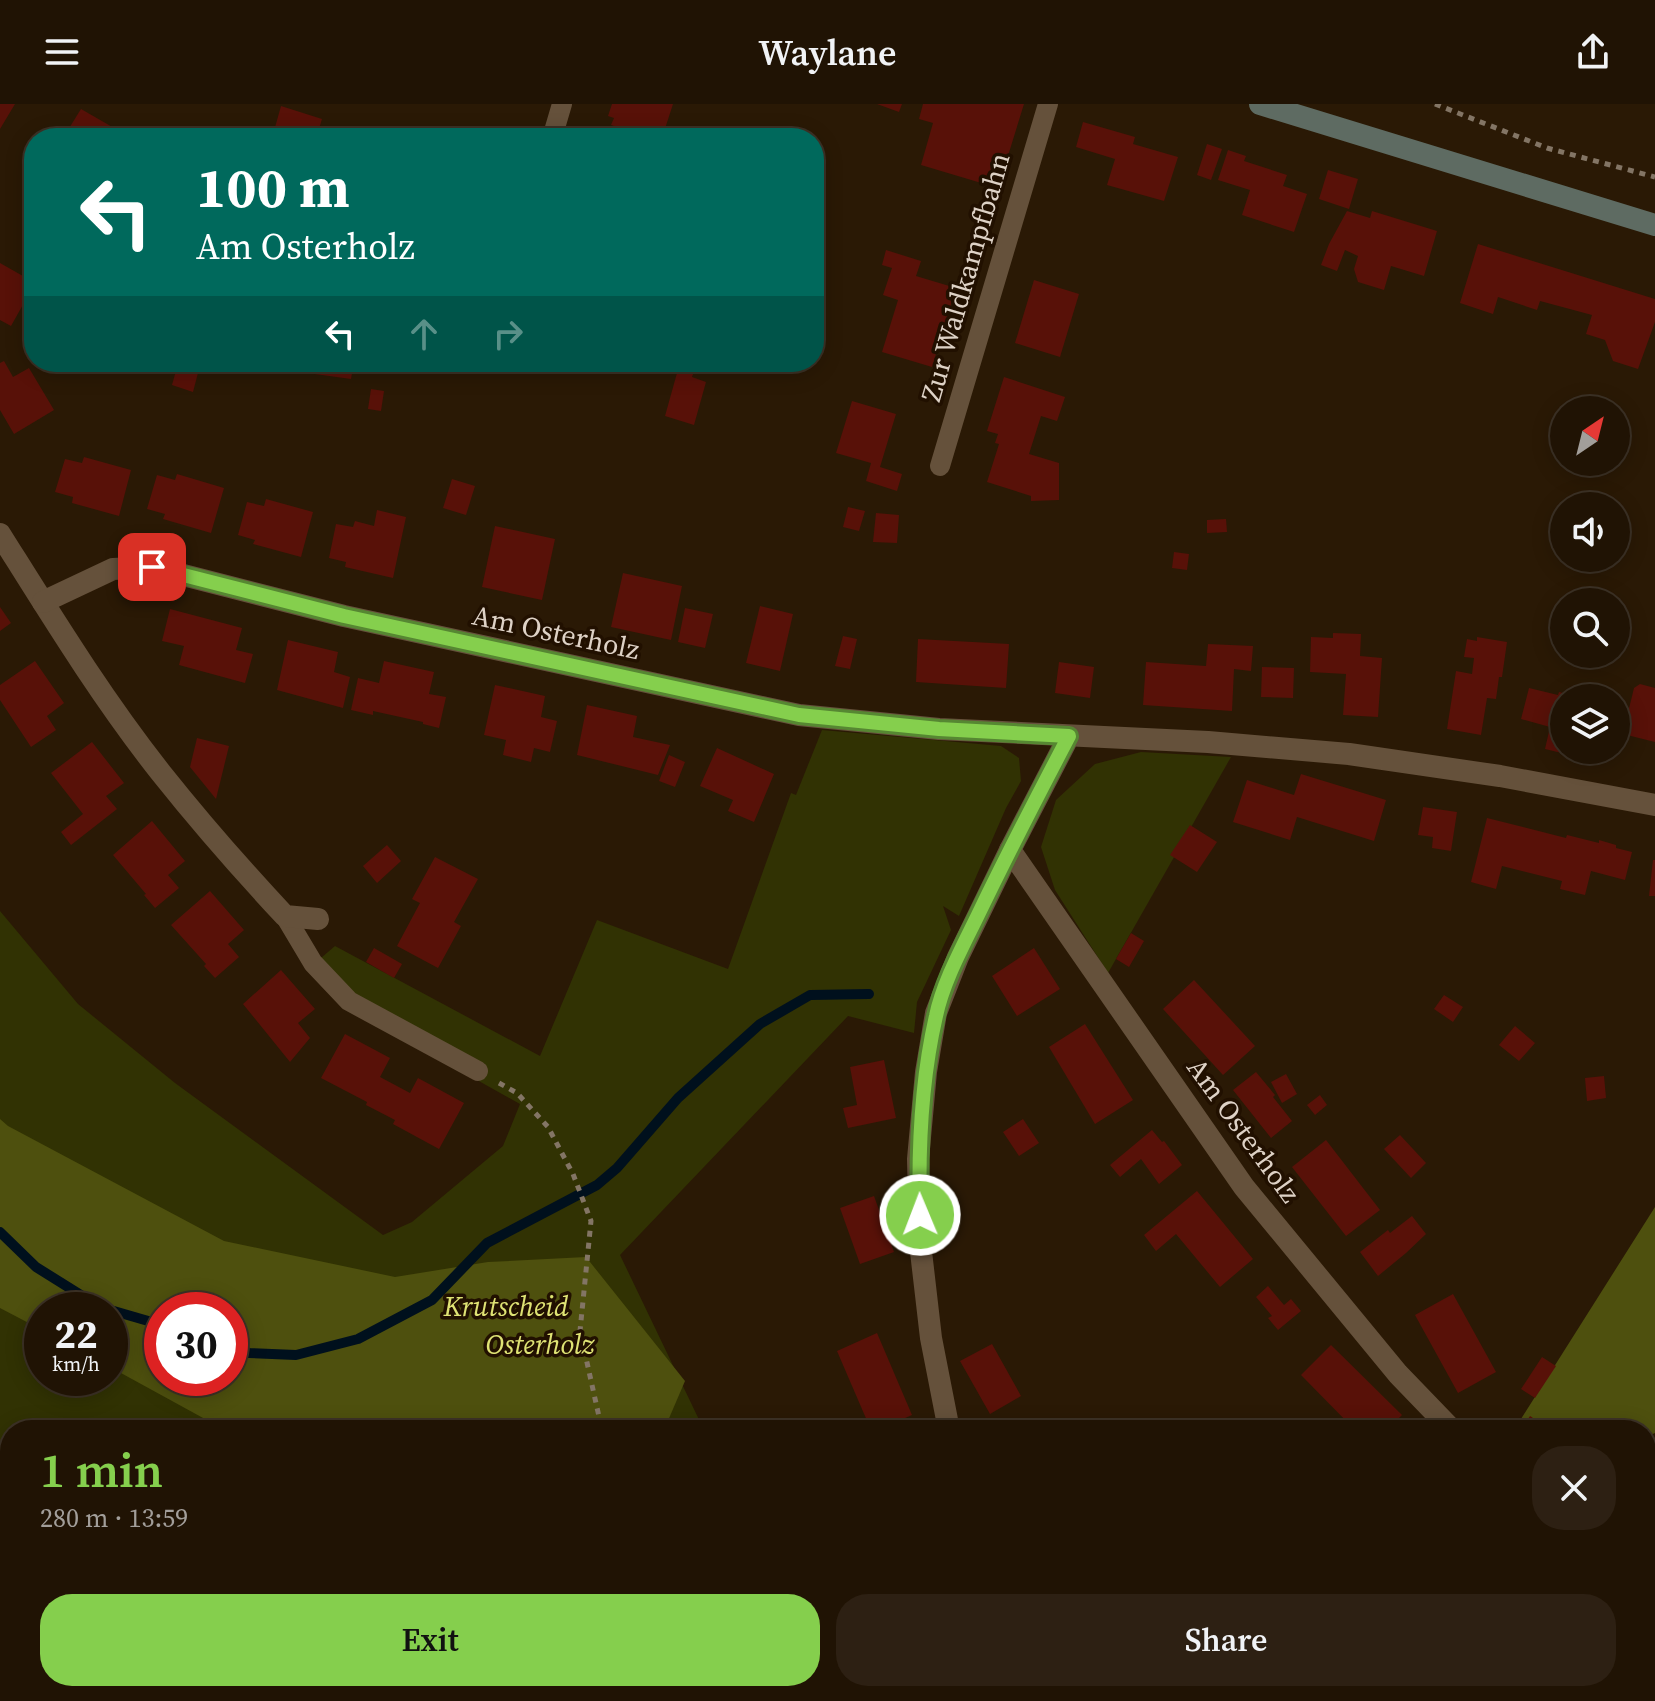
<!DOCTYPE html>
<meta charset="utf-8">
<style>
body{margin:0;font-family:"Source Serif 4",serif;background:#2d2013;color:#f1f3f6;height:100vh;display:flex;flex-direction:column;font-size:30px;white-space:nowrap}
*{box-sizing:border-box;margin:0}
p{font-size:26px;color:#a29e9a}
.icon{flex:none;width:44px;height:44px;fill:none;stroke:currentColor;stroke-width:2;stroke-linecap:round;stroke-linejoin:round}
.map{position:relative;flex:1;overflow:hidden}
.drawer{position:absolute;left:0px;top:1316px;width:1656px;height:282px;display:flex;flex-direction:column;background:#201304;border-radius:32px 32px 0 0;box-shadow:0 4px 20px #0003,0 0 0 2px #3d3226}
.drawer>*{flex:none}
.top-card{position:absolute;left:24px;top:24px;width:800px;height:244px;border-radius:32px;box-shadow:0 4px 20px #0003,0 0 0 2px #3d3226;background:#00695c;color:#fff;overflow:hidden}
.needle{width:52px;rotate:35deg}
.buttons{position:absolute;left:1550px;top:292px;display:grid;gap:16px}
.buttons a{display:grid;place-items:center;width:80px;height:80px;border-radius:50%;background:#201304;box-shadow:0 4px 20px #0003,0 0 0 2px #3d3226;font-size:40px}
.speed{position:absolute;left:24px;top:1188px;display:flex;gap:16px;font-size:40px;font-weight:700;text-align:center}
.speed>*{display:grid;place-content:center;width:104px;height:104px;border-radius:50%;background:#201304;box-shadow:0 4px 20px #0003,0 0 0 2px #3d3226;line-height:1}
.speed small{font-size:20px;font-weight:400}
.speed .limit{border:12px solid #d22;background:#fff;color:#111}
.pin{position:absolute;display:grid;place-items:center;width:68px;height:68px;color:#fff;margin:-34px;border-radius:16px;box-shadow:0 4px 12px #0006}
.me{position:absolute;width:88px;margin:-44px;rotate:359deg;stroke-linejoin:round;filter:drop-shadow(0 0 6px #0008)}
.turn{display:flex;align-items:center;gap:28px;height:168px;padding:0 40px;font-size:36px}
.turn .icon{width:104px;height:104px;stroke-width:2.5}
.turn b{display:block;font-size:56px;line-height:68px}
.lanes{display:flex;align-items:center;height:76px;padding:0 40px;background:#0003;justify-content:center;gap:40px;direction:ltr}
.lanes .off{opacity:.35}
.round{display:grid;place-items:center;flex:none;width:84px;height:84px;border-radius:32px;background:#2d2013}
.summary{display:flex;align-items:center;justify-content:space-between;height:136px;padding:0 40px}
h1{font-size:48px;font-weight:600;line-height:60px;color:#85cf4d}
.button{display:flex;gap:16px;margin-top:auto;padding:16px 40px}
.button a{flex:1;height:92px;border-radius:32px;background:#85cf4d;color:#111;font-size:32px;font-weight:600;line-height:92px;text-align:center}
.button a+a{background:#2d2013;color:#f1f3f6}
header{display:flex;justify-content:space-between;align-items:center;height:104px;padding:0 40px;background:#201304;font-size:36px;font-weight:600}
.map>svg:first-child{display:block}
.green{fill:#313203;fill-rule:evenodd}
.forest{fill:#4e500e;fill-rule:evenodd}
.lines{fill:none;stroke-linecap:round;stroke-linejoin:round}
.stream{stroke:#00101d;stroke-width:10}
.building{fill:#581108}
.path{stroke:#837565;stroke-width:5;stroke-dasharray:6 6;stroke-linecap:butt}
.service{stroke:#65513b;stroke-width:20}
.minor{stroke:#65513b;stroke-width:22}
.secondary{stroke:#5e6b62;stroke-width:22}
.route-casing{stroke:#568732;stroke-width:20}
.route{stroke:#85cf4d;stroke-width:14}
.labels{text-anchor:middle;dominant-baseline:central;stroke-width:7;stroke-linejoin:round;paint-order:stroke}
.street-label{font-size:28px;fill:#ded2c6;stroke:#211000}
.park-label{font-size:28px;font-style:italic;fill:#dfe374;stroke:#211000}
</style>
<header><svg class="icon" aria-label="menu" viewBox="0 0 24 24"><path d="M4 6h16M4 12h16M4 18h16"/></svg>Waylane<svg class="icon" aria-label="share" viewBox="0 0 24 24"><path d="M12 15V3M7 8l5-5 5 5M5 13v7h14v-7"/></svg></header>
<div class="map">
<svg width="1655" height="1597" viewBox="0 0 1655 1597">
<rect width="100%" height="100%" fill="#2a1905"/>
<!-- green -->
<g class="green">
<path d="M 822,626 L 1001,642 L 1019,654 L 1021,677 L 1006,704 L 959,812 L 943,802 L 951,826 L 917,898 L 914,929 L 848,912 L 620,1151 L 704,1326 L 10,1326 L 10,1588 L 640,1588 L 636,1597 L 0,1597 L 0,807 L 78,900 L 175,979 L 383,1131 L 412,1118 L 503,1042 L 520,1000 L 477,976 L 485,960 L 353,890 L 321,854 L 335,842 L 540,952 L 597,816 L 728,865 L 791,689 L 796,691 ZM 42,1206 L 110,1206 L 110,1274 L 42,1274 ZM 162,1206 L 230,1206 L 230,1274 L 162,1274 Z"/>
<polygon points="1141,648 1231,653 1108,869 1055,786 1041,743 1056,696 1095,660"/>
</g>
<!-- forest -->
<g class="forest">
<path d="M 0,1015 L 8,1022 L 224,1137 L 395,1173 L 488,1158 L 586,1153 L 685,1277 L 664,1326 L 225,1326 L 110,1263 L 110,1206 L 42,1206 L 42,1226 L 0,1204 ZM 162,1206 L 230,1206 L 230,1274 L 162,1274 Z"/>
<polygon points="1655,1103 1655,1329 1646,1333 1646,1326 1514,1326"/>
<polygon points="0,1548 10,1552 10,1588 97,1588 116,1597 0,1597"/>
<polygon points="525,1588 645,1588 650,1597 540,1597"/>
<polygon points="1335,1588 1413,1588 1405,1597 1325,1597"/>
</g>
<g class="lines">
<!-- stream -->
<g class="stream">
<polyline points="0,1128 36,1163 100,1203 162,1221"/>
<polyline points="230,1240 249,1249 296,1251 358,1235 432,1196 487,1139 597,1081 617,1064 678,994 760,920 810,891 869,890"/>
</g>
</g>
<!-- building -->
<g class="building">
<polygon points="0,0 15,0 0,25"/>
<polygon points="612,0 673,0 662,34 625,33 627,26 611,21 614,14 608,12"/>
<polygon points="877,0 902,0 899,8"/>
<polygon points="923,0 1024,0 998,84 921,61 933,19 919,15"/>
<polygon points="281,2 322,15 316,34 272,34"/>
<polygon points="81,5 121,28 118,34 63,34"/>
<polygon points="1083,18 1135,33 1133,40 1178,53 1164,97 1107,81 1115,55 1076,43"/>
<polygon points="497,27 517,33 517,34 495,34"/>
<polygon points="1207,40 1222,45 1211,76 1197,71"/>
<polygon points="1228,46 1246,52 1244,57 1287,71 1283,82 1307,90 1294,128 1242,111 1250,86 1218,76"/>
<polygon points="1328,66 1358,75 1349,105 1319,95"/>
<polygon points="1347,107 1370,114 1372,107 1437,127 1424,172 1391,162 1384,186 1358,178 1354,165 1358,152 1345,146 1337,167 1321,161 1329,140"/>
<polygon points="1478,140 1655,195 1655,218 1638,265 1613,257 1605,236 1586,230 1592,211 1540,197 1537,206 1498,193 1493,210 1460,199"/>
<polygon points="886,146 921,157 916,172 956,184 932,263 882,248 898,196 883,191 892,164 882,161"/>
<polygon points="0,159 30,176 34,169 34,181 11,222 0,216"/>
<polygon points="1034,176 1079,190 1060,253 1015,239"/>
<polygon points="4,257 13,273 29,264 54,306 14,330 0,306 0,259"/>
<polygon points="301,258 354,258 351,275 300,268"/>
<polygon points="365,258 401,258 400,264 365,260"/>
<polygon points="650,258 697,258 692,273 706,278 694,321 665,312 677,269 649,261"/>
<polygon points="177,263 198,269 193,288 172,281"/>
<polygon points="1004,273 1065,293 1057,317 1041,312 1029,350 1059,359 1059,396 1031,397 1031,392 987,378 999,340 995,339 998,330 987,327"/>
<polygon points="371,285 384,287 381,307 368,305"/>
<polygon points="852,297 896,310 880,363 902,370 897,387 866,377 871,359 836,349"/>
<polygon points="84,353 131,366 119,412 72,399 73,393 55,388 65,355 82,359"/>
<polygon points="177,370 224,384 211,429 163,415 165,410 147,405 157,371 175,376"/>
<polygon points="452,375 475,382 466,411 443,404"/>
<polygon points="266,395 313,408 301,453 253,440 255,436 238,431 247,398 264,402"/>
<polygon points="848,403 865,407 859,427 843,423"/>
<polygon points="377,406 406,413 393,474 345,463 346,458 329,454 336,420 353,423 355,417 374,422"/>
<polygon points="876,409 899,411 897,439 873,438"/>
<polygon points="1226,415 1227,428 1207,429 1207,416"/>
<polygon points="495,422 555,435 542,496 482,483"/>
<polygon points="1174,448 1189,450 1187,466 1172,464"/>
<polygon points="623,469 682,482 671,536 611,523"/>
<polygon points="760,502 793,510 780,567 746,559"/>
<polygon points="0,503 11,519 0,527"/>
<polygon points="685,504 713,510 705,544 678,538"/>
<polygon points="170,505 242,524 236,546 253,550 245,579 179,561 184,542 162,537"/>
<polygon points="1333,529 1361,530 1360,552 1382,554 1378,613 1343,611 1346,570 1310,568 1311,533 1333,534"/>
<polygon points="843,532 857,535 850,565 835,562"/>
<polygon points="1477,533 1507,538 1502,573 1499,573 1496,595 1487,594 1481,631 1447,625 1456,567 1472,570 1474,554 1464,553 1467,535 1477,537"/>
<polygon points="918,535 1009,540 1006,584 916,578"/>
<polygon points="288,536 338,548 334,568 350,573 343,604 277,586"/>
<polygon points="1208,540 1253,542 1251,567 1234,565 1232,607 1143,601 1146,558 1206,562"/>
<polygon points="35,557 64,599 47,612 56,626 31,643 0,596 0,581"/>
<polygon points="384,557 434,568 429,590 446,593 439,624 423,620 423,618 373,607 373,611 351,606 358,574 379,579"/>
<polygon points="1059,558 1094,563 1090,594 1055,589"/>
<polygon points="1262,563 1294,564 1293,594 1261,593"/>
<polygon points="1640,580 1655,584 1655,638 1627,631 1624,625 1634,584"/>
<polygon points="495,581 545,592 541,613 557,617 550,648 534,644 531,658 503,651 506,636 484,631"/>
<polygon points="1529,584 1558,591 1559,588 1580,593 1564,594 1564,646 1580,646 1578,653 1545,645 1550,623 1521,615"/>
<polygon points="587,601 637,612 633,633 670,641 658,671 577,651"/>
<polygon points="197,634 229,642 216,695 190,663"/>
<polygon points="92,638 124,679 106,692 117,705 71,741 61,728 83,710 51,669"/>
<polygon points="717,644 774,670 754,718 728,707 733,696 700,682"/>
<polygon points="669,651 685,658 675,683 659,677"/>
<polygon points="1301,670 1386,696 1374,737 1297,713 1290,736 1233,718 1247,676 1294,691"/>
<polygon points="1423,703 1457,708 1451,747 1432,744 1433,733 1418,731"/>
<polygon points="1487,714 1566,734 1567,731 1599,739 1599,736 1616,741 1616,744 1632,748 1625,776 1591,767 1585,791 1560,785 1562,777 1502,762 1496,785 1471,778"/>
<polygon points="152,717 185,757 168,771 179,784 155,804 144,791 146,790 113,751"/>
<polygon points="1190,721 1217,738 1197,768 1170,751"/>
<polygon points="387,741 401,757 377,779 363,762"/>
<polygon points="435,753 478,775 454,818 461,822 438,864 397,842 420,799 412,795"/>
<polygon points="1653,756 1655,756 1655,792 1649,792"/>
<polygon points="210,787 244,826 228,840 239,853 215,874 204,862 206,860 171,821"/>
<polygon points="1131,829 1144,837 1129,863 1116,855"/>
<polygon points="374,844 402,860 394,874 366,858"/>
<polygon points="1034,844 1060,885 1017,912 992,872"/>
<polygon points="281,866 315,905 298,919 310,934 290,958 243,900"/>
<polygon points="1194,876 1255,942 1223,971 1163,905"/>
<polygon points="1444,891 1463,903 1453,918 1434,905"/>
<polygon points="1085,920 1133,996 1095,1020 1049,943"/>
<polygon points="1515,922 1535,939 1519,957 1499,941"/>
<polygon points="345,930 390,954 380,973 410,989 418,974 464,999 439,1045 393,1020 395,1016 366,1001 367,998 321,974"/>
<polygon points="884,956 896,1014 848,1024 843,1004 857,1001 850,963"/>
<polygon points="1256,968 1275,991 1273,993 1292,1017 1271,1034 1233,986"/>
<polygon points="1286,970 1297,990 1282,999 1271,978"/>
<polygon points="1604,972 1606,994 1587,997 1585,974"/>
<polygon points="1320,991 1327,1001 1315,1011 1307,1001"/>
<polygon points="1023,1015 1039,1039 1019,1052 1003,1028"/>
<polygon points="1152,1026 1162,1038 1164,1037 1182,1061 1159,1080 1141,1055 1120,1073 1110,1061"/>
<polygon points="1400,1031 1426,1059 1411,1074 1384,1045"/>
<polygon points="1326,1036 1380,1106 1346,1132 1292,1063"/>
<polygon points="1197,1087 1253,1155 1220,1183 1176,1130 1156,1147 1144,1131"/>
<polygon points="874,1092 894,1148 860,1160 840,1104"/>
<polygon points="1412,1112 1426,1130 1406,1149 1378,1172 1360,1148 1388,1126 1390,1129"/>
<polygon points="1268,1182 1284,1201 1291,1195 1301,1207 1278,1226 1268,1214 1272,1212 1256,1193"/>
<polygon points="1453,1190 1496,1268 1458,1289 1415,1211"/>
<polygon points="877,1229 912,1311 878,1326 871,1326 837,1247"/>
<polygon points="992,1240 1021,1292 990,1310 960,1257"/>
<polygon points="1331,1241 1402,1311 1387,1326 1355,1326 1301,1271"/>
<polygon points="1542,1253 1556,1262 1535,1294 1521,1285"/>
<polygon points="1530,1312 1551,1326 1521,1326"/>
<polygon points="1084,1588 1102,1588 1089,1596"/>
<rect x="1513" y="1588" width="95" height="9"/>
</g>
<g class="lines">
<!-- path -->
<g class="path">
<polyline points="1435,0 1547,44 1655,73"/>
<polyline points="499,979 517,989 548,1023 573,1070 591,1117 580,1227 602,1326"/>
<polyline points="1646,1491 1655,1494"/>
<polyline points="0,1514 10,1518"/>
<polyline points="175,1588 193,1597"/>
<polyline points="831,1588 845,1597"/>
<polyline points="1361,1597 1370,1588"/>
<polyline points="1452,1597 1453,1588"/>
</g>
<!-- service -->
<g class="service">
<polyline points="552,34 562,0"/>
<polyline points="940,362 1048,0"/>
<polyline points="285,812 313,859 349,897 478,967"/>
<polyline points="1646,1428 1655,1430"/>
</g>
<!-- minor -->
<g class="minor">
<path d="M 0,430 C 51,511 101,593 161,669 C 200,718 242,766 285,812 L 318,815"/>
<polyline points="43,498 113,465 152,463 344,512 799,611 939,625 1208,638 1349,650 1500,672 1655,701"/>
<polyline points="1010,746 1244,1083 1398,1270 1452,1326"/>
<polyline points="949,1326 931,1234 920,1139 918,1055 926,968 936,909 958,853 1010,746 1069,632"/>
<polyline points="1019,1588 1022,1597"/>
</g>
<!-- secondary -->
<polyline class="secondary" points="1260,0 1655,121"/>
</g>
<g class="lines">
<defs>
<path id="route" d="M 152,463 L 344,512 L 799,611 L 939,625 L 1069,632 C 1038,691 1007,751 978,811 C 963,842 943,878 936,912 C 921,977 918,1045 920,1111"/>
</defs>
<!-- route casing -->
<use href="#route" class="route-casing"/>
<!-- route -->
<use href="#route" class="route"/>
</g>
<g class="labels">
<!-- street labels -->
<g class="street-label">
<text transform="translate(965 173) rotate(-74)">Zur Waldkampfbahn</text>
<text transform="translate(556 528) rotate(12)">Am Osterholz</text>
<text transform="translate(1244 1026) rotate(54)">Am Osterholz</text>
</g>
<!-- park labels -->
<g class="park-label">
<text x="506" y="1202">Krutscheid</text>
<text x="540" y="1240">Osterholz</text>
</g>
</g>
</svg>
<div class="buttons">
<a><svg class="needle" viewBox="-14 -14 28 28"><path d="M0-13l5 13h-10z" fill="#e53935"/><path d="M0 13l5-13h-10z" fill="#a29e9a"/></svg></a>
<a><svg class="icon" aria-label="sound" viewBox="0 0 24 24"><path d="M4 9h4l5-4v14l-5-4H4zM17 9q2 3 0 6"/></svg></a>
<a><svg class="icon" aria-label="search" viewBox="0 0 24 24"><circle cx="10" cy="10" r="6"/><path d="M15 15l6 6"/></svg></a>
<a><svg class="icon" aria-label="layers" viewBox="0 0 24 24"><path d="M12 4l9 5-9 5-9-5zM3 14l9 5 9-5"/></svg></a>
</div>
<div class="speed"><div>22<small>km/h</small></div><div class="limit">30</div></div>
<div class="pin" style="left:152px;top:463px;background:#d93025"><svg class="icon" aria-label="arrive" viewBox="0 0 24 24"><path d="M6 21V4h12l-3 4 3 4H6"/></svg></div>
<svg class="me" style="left:920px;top:1111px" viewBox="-20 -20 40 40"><circle r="17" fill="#85cf4d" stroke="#fff" stroke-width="3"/><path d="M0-11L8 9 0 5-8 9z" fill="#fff"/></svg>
<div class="top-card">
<div class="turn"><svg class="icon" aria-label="left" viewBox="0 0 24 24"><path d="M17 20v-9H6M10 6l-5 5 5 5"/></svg><div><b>100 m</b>Am Osterholz</div></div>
<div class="lanes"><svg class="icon" aria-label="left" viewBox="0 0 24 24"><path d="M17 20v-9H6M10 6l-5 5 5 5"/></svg><svg class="icon off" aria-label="ahead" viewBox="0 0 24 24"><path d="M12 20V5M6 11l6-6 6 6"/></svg><svg class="icon off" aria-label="right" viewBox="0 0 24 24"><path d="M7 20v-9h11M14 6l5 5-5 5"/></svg></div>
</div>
<section class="drawer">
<div class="summary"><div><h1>1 min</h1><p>280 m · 13:59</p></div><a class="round"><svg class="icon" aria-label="close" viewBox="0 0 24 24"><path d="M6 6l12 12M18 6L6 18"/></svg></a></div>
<div class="button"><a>Exit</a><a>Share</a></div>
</section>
</div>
